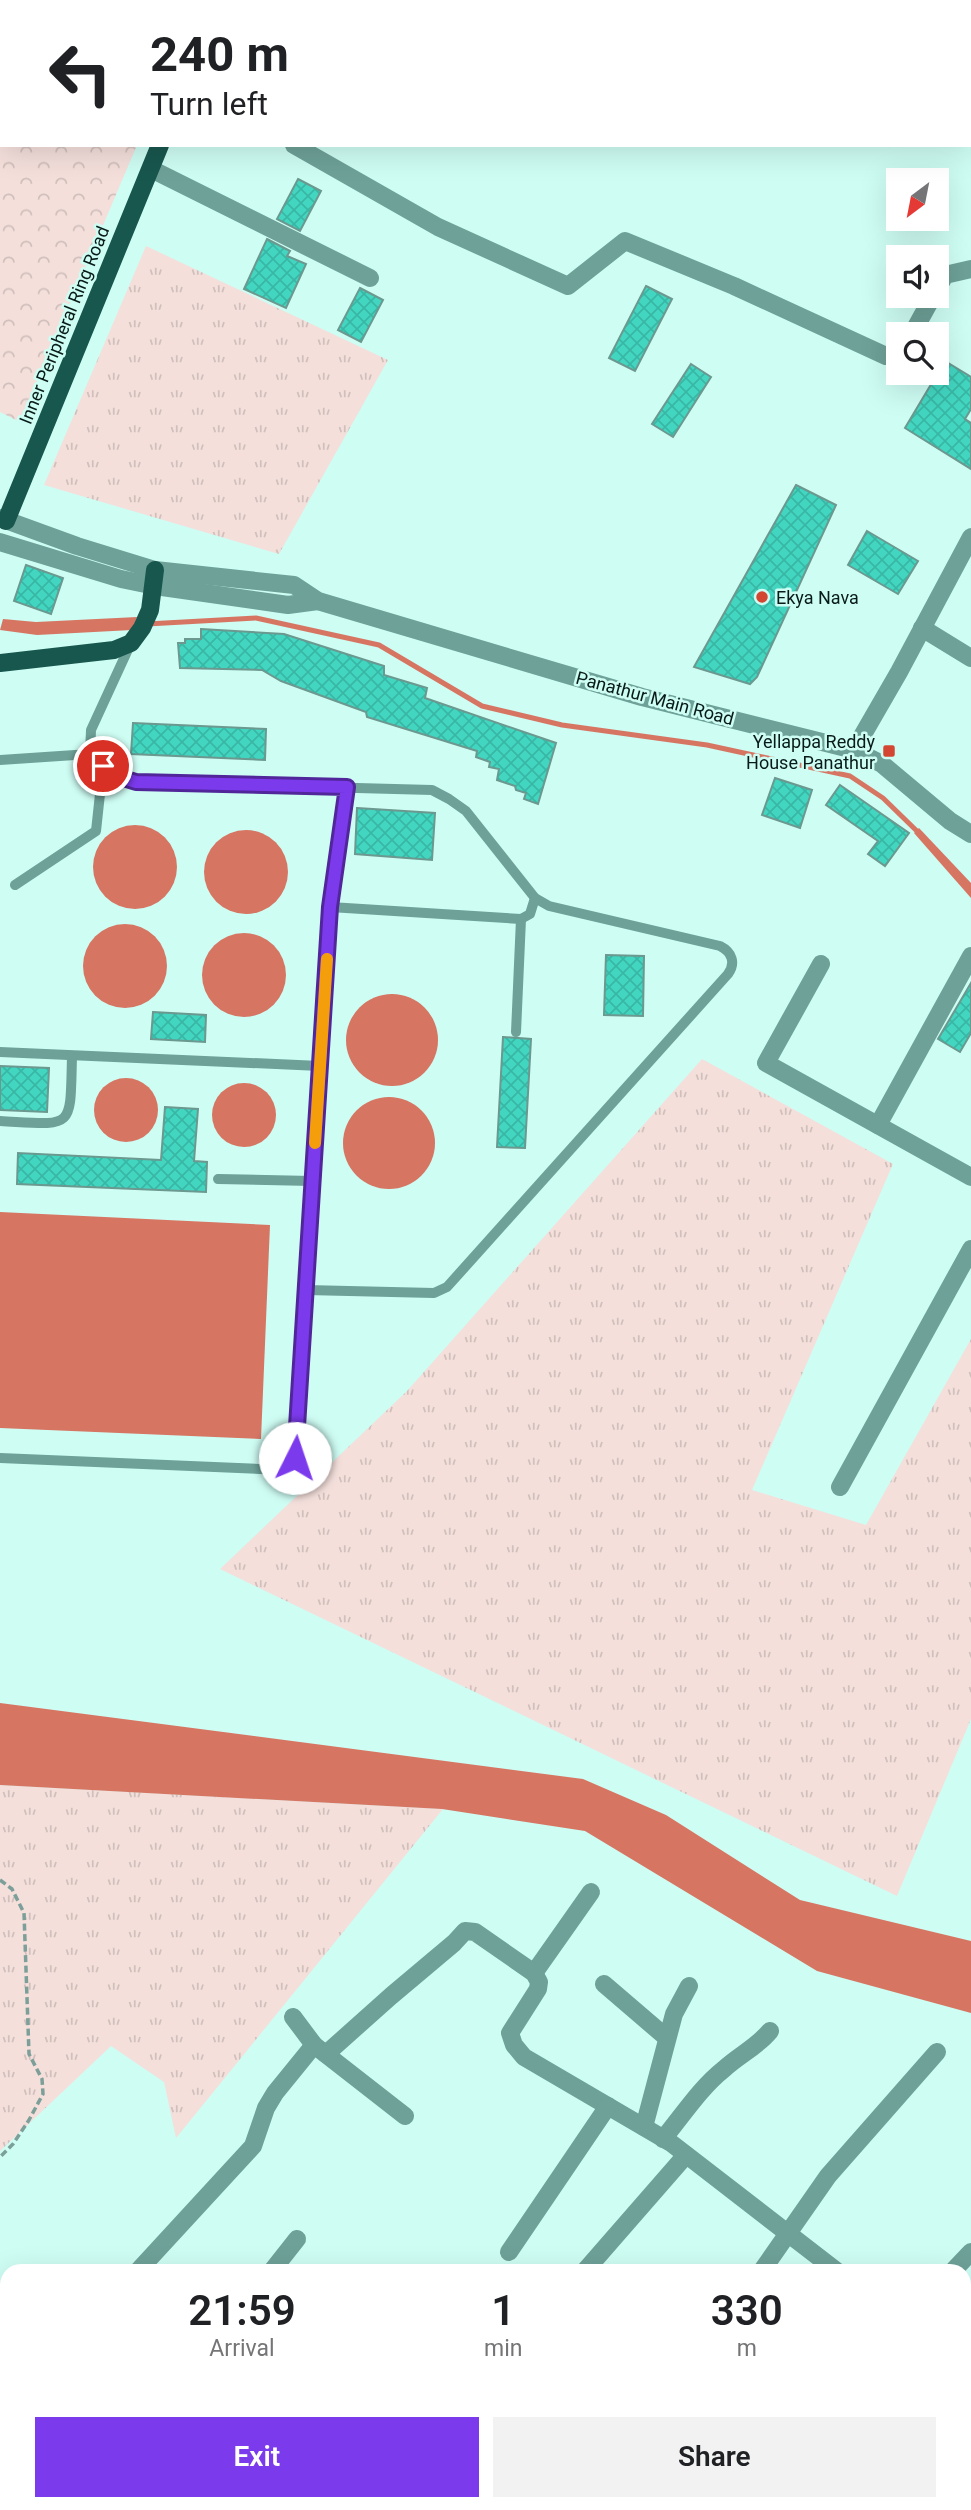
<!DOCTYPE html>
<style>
body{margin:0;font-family:Roboto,sans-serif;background:#f2f2f2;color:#202124;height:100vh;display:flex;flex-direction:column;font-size:26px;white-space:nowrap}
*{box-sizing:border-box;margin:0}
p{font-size:23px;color:#757577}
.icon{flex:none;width:38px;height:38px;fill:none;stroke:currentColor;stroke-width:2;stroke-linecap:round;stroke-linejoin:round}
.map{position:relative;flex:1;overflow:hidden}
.panel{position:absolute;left:0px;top:2264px;width:971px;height:247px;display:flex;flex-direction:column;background:#fff;border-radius:21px 21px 0 0;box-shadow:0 7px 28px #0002}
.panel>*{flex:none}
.banner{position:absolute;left:0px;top:0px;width:971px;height:147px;box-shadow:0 7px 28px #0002;background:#fff;color:#202124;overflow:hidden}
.needle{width:46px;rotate:212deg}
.controls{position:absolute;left:886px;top:168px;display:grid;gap:14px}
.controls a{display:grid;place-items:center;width:63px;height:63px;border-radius:0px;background:#fff;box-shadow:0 7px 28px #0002;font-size:35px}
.pin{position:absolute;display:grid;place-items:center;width:60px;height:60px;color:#fff;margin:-30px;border:4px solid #fff;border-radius:50%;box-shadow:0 2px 7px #0007}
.me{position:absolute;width:77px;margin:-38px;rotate:4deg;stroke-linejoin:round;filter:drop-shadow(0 0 5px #0008)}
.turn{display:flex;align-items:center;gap:24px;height:147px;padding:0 35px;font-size:32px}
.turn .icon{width:91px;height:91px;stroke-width:2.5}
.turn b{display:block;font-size:49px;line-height:60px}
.eta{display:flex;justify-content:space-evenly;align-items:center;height:119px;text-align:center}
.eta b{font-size:42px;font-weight:600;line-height:49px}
.cta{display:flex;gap:14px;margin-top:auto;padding:14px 35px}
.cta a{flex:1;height:80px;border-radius:0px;background:#7c3aed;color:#fff;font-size:28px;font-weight:600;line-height:80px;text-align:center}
.cta a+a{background:#f2f2f2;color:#202124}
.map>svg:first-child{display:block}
.grass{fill:url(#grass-tufts)}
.forest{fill:url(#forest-crowns)}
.water{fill:#d77563}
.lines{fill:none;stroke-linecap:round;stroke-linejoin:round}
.stream{stroke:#d77563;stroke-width:5}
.building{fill:url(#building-cross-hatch);stroke:#6b988f;stroke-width:2}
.path{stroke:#7c9f99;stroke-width:3.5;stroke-dasharray:7 3.5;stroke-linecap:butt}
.service{stroke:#6ea198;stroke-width:10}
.minor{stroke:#6ea198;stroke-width:18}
.tertiary{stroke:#6ea198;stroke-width:18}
.primary{stroke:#18574e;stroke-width:18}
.route-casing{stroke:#51269a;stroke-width:18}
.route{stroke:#7c3aed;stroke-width:12}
.slow{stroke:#f59e0b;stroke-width:12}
.poi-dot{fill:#d34732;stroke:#cefdf4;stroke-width:2.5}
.labels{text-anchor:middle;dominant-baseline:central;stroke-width:5;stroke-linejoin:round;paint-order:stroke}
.street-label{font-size:18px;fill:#091b18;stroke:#cefdf4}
.poi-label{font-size:18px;fill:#091b18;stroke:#cefdf4;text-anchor:start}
</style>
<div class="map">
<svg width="971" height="2510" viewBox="0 0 971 2510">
<defs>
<pattern id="grass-tufts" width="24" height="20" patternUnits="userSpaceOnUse" patternTransform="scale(1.75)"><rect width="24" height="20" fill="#f4dfdb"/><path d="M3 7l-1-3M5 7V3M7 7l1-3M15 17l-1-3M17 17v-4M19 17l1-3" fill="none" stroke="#d0bfbb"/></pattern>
<pattern id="forest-crowns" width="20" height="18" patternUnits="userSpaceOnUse" patternTransform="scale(1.75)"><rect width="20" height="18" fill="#f4dfdb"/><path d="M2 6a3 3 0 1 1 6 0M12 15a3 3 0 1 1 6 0" fill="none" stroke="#d0bfbb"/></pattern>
<pattern id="building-cross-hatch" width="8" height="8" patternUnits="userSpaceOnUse" patternTransform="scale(1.75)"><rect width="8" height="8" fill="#42d6c1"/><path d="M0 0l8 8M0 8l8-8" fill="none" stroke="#39b7a5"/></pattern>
</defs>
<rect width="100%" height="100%" fill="#cefdf4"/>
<!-- grass -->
<g class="grass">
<polygon points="146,246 388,360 279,554 44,485"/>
<polygon points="702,1059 893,1164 752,1490 866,1525 971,1339 971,1719 897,1896 220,1569 407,1391"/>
<polygon points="0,1785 443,1809 176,2138 164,2082 111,2046 0,2151"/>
<polygon points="0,2428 7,2435 7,2504 72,2504 85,2510 0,2510"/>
<polygon points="392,2504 559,2504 560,2510 387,2510"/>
</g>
<!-- forest -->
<polygon class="forest" points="0,0 23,2 2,2 2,145 137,145 20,422 0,412"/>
<!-- water -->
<g class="water">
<polygon points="137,617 132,630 37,635 0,630 3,619 36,622"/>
<circle cx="135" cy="867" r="42"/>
<polygon points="919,828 971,883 971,898 914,833"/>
<circle cx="246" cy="872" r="42"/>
<circle cx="125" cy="966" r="42"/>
<circle cx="244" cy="975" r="42"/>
<circle cx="392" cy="1040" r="46"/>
<circle cx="126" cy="1110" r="32"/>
<circle cx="244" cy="1115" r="32"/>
<circle cx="389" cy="1143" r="46"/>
<polygon points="0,1212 270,1225 261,1439 0,1428"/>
<polygon points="0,1703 583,1779 666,1815 800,1900 971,1941 971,2013 817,1971 585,1831 442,1809 0,1785"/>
</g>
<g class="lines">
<!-- stream -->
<polyline class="stream" points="147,624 256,618 379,645 482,706 562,725 707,745 850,776 883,798 922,836"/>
</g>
<!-- building -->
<g class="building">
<polygon points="298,179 321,191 300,231 277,219"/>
<polygon points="267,239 290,251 287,256 306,264 286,308 244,289"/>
<polygon points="646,286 672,299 635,371 609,358"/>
<polygon points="360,288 383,300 361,342 338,330"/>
<polygon points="945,361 971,377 971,409 965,419 971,423 971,469 905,428"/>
<polygon points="691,364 711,377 673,437 652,424"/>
<polygon points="796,485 836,505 757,677 750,684 694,667"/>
<polygon points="867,531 918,561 898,594 848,565"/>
<polygon points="26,565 63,578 51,614 14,601"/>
<polygon points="201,629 284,634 384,666 384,675 427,688 425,698 556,743 538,804 524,799 526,793 516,790 515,786 497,780 499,769 489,767 490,762 476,757 477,751 367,717 366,712 281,681 262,670 180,668 178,643 185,643 185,639 201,639"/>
<polygon points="133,723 266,729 265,760 131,754"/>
<polygon points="775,778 812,790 800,828 762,815"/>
<polygon points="840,785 909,833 885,866 868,854 878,841 826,805"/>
<polygon points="357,808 435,813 432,860 355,854"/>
<polygon points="606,955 644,956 643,1016 604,1015"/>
<polygon points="971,983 971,1033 960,1052 938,1039"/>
<polygon points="153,1012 206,1015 205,1042 151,1039"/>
<polygon points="503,1037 531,1039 525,1148 497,1147"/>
<polygon points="0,1066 49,1068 47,1112 0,1110"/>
<polygon points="165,1107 198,1109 194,1161 207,1162 206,1192 17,1184 18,1153 161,1160"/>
</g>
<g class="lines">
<!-- path -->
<polyline class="path" points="0,1880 12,1889 24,1913 29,2054 42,2079 43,2094 29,2120 13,2144 0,2157"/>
<!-- service -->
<g class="service">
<path d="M 131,643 L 91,730 L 90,754 L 110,774 L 136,782 L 432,790 L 449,799 L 466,811 L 535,898 L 549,906 L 720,946 C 732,952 736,963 728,974 L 447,1287 L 434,1293 L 306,1290"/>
<polyline points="0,760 90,754"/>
<polyline points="15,885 96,831 103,766"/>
<polyline points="330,907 521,919 530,914 535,898"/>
<polyline points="516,1032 521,919"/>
<polyline points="0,1052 320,1066"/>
<path d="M 0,1121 C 75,1125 70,1131 72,1056"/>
<polyline points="218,1179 312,1181"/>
<polyline points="0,1458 283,1470 290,1466 295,1458 330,907 347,787"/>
</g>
<!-- minor -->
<g class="minor">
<polyline points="278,2 278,0"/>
<polyline points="294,145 438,227 568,286 625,241 734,286 886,356 898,350"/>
<polyline points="151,169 370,278"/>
<polyline points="936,291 945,275 971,269"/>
<polyline points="912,334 933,296"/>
<polyline points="922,628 971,658"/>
<polyline points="854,750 899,672 971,537"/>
<polyline points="821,964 766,1063 971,1177"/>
<polyline points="878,1125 971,956"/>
<polyline points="840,1487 971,1249"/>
<polyline points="534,1973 591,1892"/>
<polyline points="604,1984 667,2038"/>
<polyline points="293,2017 314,2045 405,2116"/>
<polyline points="326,2054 391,1996 454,1943 465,1931 475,1932 534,1973 539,1982 538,1989 510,2033 514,2045 524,2057 671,2143 838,2272"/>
<polyline points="644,2127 674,2014 689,1986"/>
<path d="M 663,2139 C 683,2115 700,2088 724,2069 C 739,2055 757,2047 770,2031"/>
<polyline points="509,2252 608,2106"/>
<polyline points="137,2272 253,2146 266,2108 275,2093 314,2045"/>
<polyline points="271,2272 297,2239"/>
<polyline points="584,2272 686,2155"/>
<polyline points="761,2272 828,2176 937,2052"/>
<polyline points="952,2272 971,2252"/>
<polyline points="964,2348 971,2339"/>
<polyline points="964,2377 971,2382"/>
<polyline points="0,2390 7,2396"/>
<polyline points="964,2457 971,2459"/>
<polyline points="143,2504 158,2510"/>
<polyline points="333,2510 337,2504"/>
</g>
<!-- tertiary -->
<g class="tertiary">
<polyline points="0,518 77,546 155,570 294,585 318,601 642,697 854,750 882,764 950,821 971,834"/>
<polyline points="0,542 121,579 155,586 288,605 318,601"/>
</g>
<!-- primary -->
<g class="primary">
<polyline points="212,2 213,0"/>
<polyline points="6,521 160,145"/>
<polyline points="0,663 114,650 131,643 142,628 150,610 155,570"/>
</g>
</g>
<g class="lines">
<defs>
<polyline id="route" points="103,766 110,774 136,782 347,787 330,907 295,1458"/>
</defs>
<!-- route casing -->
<use href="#route" class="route-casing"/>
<!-- route -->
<use href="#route" class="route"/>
<!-- slow -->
<polyline class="slow" points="315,1143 327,959"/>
</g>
<!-- markers -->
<g class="poi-dot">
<circle cx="762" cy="597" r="7"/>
<rect x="882" y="744" width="14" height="14" rx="3.5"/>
</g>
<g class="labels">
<!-- street labels -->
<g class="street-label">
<text transform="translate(64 325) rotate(-68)">Inner Peripheral Ring Road</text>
<text transform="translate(655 698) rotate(15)">Panathur Main Road</text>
</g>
<!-- poi labels -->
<g class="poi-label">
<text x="776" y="597">Ekya Nava</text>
<text x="875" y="741" text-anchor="end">Yellappa Reddy<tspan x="875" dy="21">House Panathur</tspan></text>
</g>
</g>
</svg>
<div class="controls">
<a><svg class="needle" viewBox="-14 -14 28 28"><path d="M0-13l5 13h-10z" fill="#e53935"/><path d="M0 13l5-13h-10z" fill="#757577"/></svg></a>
<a><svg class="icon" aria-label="sound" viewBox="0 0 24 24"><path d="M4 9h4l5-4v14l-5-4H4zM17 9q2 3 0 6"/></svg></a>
<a><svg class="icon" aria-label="search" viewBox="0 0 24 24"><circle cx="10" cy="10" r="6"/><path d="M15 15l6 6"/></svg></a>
</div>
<div class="pin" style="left:103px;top:766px;background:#d93025"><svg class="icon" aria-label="arrive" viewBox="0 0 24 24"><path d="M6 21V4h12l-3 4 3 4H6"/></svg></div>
<svg class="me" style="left:295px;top:1458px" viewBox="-20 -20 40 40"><circle r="19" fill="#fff"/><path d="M0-13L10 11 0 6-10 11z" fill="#7c3aed"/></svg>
<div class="banner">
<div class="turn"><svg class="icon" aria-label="left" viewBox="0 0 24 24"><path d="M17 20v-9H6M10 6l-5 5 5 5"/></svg><div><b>240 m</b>Turn left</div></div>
</div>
<section class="panel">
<div class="eta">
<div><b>21:59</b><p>Arrival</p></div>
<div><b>1</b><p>min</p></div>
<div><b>330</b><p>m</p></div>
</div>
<div class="cta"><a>Exit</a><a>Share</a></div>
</section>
</div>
